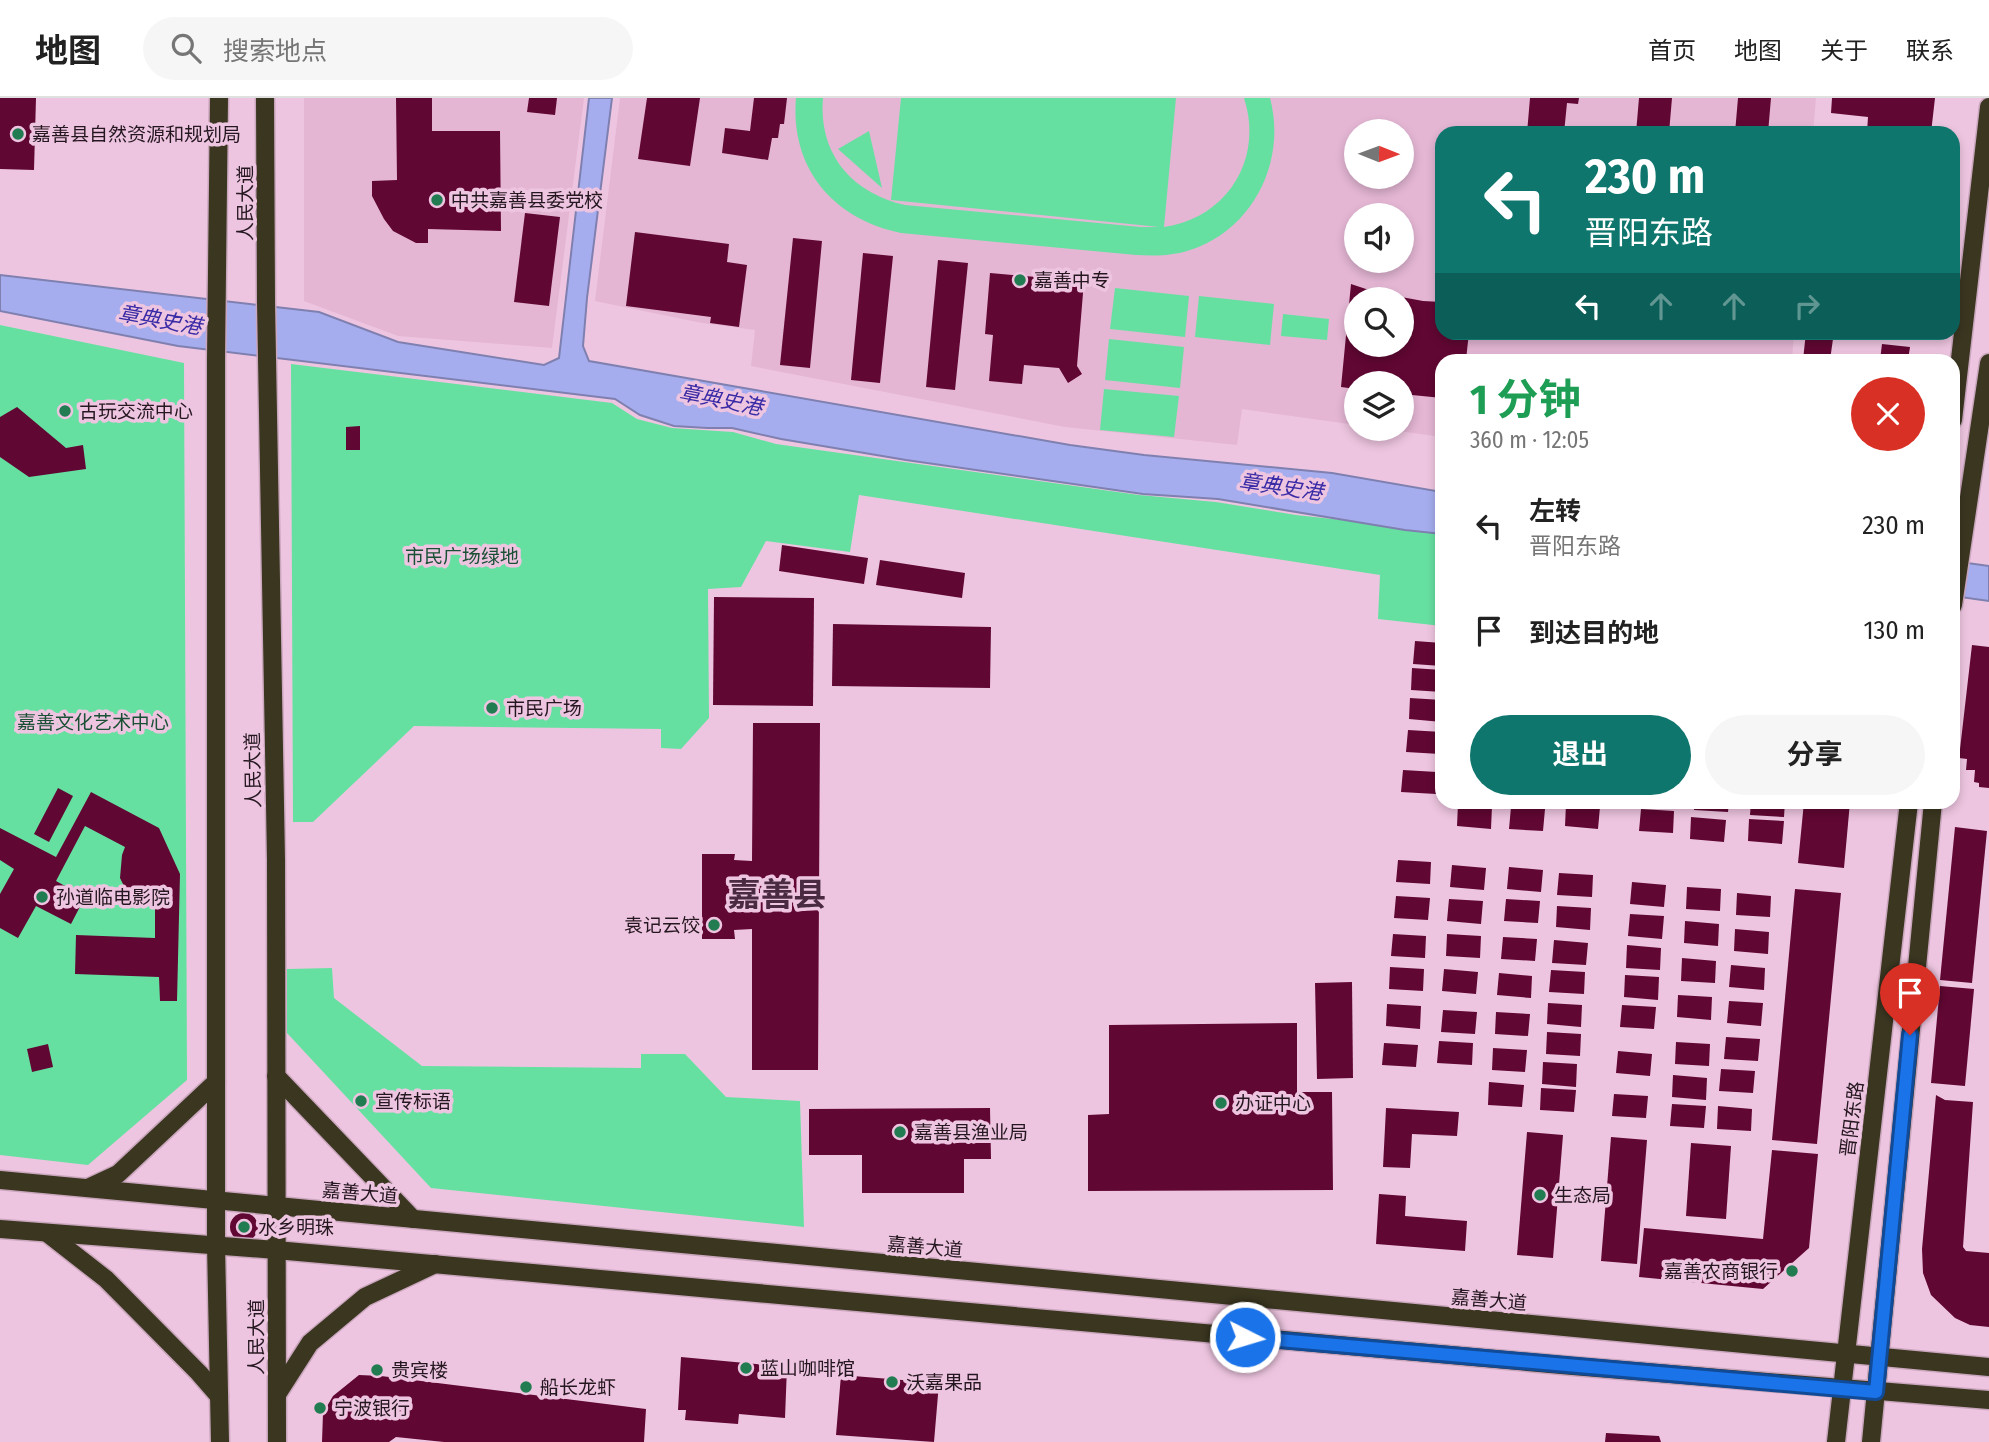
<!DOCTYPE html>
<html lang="zh">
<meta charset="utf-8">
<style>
body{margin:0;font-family:"Fira Sans Condensed","Noto Sans SC",sans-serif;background:#f6f6f6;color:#222;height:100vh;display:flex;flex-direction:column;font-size:26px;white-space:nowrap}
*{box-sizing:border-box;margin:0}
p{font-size:23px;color:#767676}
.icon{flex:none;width:38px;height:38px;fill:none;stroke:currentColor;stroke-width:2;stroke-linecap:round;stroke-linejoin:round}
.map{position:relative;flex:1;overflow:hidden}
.panel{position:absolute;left:1435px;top:256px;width:525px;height:455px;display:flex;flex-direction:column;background:#fff;border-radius:21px;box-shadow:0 4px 10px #0003}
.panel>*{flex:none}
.top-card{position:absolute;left:1435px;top:28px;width:525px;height:214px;border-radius:21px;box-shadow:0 4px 10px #0003;background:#0f766e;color:#fff;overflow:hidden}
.needle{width:46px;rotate:91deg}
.fabs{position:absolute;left:1344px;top:21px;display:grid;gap:14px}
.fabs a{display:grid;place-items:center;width:70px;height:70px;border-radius:50%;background:#fff;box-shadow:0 4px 10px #0003;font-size:35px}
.pin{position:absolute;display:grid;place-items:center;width:60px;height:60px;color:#fff;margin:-72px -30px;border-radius:50% 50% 50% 0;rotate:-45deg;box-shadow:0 0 7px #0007}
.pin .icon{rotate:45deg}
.me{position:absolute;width:77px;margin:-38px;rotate:95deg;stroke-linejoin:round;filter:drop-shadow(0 0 5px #0008)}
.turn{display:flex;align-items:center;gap:24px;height:147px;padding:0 35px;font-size:32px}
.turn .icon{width:91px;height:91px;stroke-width:2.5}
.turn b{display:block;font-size:49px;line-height:60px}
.lanes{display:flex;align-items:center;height:66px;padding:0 35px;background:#0003;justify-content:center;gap:35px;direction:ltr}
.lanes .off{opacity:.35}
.round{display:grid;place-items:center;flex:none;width:74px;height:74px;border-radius:37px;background:#f6f6f6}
.head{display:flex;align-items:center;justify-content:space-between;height:119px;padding:0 35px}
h1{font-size:42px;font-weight:700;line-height:52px;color:#1e9e55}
.button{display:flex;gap:14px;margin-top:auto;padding:14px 35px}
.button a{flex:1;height:80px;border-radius:42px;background:#0f766e;color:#fff;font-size:28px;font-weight:700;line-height:80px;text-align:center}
.button a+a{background:#f6f6f6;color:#222}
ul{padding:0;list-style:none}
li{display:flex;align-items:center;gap:21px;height:105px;padding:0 35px}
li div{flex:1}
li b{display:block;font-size:26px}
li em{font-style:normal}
header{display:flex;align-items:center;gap:42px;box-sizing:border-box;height:98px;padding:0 35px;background:#fff;border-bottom:2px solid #e0e0e0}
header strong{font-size:33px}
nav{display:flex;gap:38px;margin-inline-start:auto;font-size:24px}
.search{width:490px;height:63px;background:#f6f6f6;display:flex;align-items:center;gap:18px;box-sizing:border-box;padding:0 24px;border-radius:38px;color:#767676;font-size:26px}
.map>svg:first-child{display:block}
.built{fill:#e4b6d4;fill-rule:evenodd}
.green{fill:#66e0a1}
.water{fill:#a6adee;stroke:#7f80b0;stroke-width:2}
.building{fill:#610733;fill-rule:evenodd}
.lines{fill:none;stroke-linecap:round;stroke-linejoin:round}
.major-casing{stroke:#caa6bd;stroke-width:21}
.major{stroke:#3a3620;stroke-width:18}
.route-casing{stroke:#114b97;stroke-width:18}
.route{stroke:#1a73e8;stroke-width:12}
.poi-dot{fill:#217c52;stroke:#eec5e0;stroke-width:2.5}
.labels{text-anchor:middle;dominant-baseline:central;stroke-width:7;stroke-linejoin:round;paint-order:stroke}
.poi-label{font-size:19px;fill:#251720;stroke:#eec5e0;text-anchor:start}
.street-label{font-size:19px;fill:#251720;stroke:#eec5e0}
.park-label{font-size:19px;fill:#195035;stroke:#eec5e0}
.water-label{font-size:21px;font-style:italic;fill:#392ba6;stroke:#eec5e0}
.town-label{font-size:33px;font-weight:bold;fill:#492a40;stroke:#eec5e0}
</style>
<header>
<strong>地图</strong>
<div class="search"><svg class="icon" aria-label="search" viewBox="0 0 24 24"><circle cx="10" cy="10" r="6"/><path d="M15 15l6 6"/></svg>搜索地点</div>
<nav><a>首页</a><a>地图</a><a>关于</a><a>联系</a></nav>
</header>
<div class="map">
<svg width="1989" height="1344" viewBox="0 0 1989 1344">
<rect width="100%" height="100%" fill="#eec5e0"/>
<!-- built -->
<g class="built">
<polygon points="304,0 584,0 552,250 398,238 304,203"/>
<path d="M 620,0 L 1816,0 L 1813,35 L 1442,35 L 1442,234 L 1794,235 L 1792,262 L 1442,262 L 1442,339 L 1384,331 L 1402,331 L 1402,285 L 1356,285 L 1356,327 L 1242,311 L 1237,347 L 1065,329 L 751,268 L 755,232 L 702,225 L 595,203 ZM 1356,33 L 1402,33 L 1402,79 L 1356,79 ZM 1356,117 L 1402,117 L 1402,163 L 1356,163 ZM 1356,201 L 1402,201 L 1402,247 L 1356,247 Z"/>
</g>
<!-- green -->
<g class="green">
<path d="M 796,0 L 823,0 C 818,56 852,95 905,107 L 1141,129 L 1159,129 L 891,102 L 901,0 L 1176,0 L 1164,129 C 1227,120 1264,61 1244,0 L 1270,0 C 1287,63 1253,132 1190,152 C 1173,158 1154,158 1136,157 L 901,135 C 833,121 790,70 796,0 Z"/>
<polygon points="869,33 882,90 838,51"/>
<polygon points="1115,190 1189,198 1185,239 1110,231"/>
<polygon points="1199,198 1274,206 1270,247 1195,239"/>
<polygon points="1283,216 1329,221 1327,242 1281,238"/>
<polygon points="0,227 184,265 187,982 88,1067 0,1057"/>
<polygon points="1109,241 1184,249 1180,290 1105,282"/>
<polygon points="291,266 612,305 637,321 672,330 733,334 776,346 1139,397 1216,404 1296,417 1442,433 1442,528 1378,521 1380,477 859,397 850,454 766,443 741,489 708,491 709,620 681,651 661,650 661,631 414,628 313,724 293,724"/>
<polygon points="1104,291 1179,298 1174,339 1100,332"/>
<polygon points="332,870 334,900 422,968 641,970 641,956 685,956 726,999 800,1003 804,1129 431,1090 287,935 287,871"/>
</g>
<!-- water -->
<g class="water">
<polygon points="589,0 612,0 587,200 583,248 589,263 1070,347 1144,357 1332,375 1442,394 1442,436 1405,432 1218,401 1143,396 906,362 781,341 732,330 707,330 674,328 640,317 615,301 178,248 0,213 0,177 319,214 398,244 544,267 559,260"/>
<polygon points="1953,463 1989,468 1989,503 1953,498"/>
</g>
<!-- building -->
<g class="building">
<polygon points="0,0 36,0 34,72 0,71"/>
<polygon points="396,0 432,0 432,33 500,33 501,133 428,131 428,145 416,145 393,133 384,121 372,98 372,83 397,82"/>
<polygon points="529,0 557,0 555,17 527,14"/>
<polygon points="647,0 700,0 690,68 638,61"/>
<polygon points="754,0 787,0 784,26 780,26 778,40 772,40 768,62 722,55 725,30 750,33"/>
<polygon points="1530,0 1579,0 1578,6 1567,5 1564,35 1527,35"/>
<polygon points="1639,0 1672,0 1669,35 1636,35"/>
<polygon points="1738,0 1771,0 1768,35 1735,35"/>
<polygon points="1832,0 1935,0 1931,35 1867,34 1868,19 1831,15"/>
<polygon points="525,115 560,119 549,208 514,204"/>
<polygon points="635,134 729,146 727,164 747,167 739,229 710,225 711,219 626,208"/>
<polygon points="793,140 822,143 810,270 780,267"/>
<polygon points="863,155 893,158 880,285 851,282"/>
<polygon points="938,162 968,165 955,292 926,289"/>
<polygon points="990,175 1084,183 1077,268 1082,276 1068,285 1059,270 1024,267 1022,286 989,283 993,237 985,236"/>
<path d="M 1351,186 L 1372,193 L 1396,198 L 1423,203 L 1442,204 L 1442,234 L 1469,234 L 1466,262 L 1442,262 L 1442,300 L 1402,296 L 1402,285 L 1356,285 L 1356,291 L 1341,289 ZM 1356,201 L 1402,201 L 1402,247 L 1356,247 Z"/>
<polygon points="1806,234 1834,234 1830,262 1803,262"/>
<polygon points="1883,234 1911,234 1910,242 1883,238"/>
<polygon points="1882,246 1910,249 1908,262 1880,262"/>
<polygon points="17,309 66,350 83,347 86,371 29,379 0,359 0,319"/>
<polygon points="360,328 360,352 346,352 346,329"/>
<polygon points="782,447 868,460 864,486 779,473"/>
<polygon points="880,462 965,475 962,500 876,487"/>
<polygon points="714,499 814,500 813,608 713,607"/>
<polygon points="833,526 991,529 990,590 832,588"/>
<polygon points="1415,543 1442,545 1442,568 1413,566"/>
<polygon points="1972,547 1989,549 1989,690 1979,689 1979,685 1974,684 1975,672 1966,672 1967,661 1959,660"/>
<polygon points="1412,570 1442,572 1442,594 1411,592"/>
<polygon points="1410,600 1442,602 1442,624 1409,621"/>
<polygon points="753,625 820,625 818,972 752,972 752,831 734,832 735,841 702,841 702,756 735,756 734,762 752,763"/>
<polygon points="1408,632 1442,634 1440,656 1406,654"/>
<polygon points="1403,672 1437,674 1436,696 1401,694"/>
<polygon points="58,690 73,698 49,744 34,736"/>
<polygon points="91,694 159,730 180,776 177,903 160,903 159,879 75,876 76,837 155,840 155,798 132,798 126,792 120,780 122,757 125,749 85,728 56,783 85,799 71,826 36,808 18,840 0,830 0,796 14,771 0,762 0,730 56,759"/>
<polygon points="1695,704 1729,704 1728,714 1694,712"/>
<polygon points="1751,704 1785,704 1784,719 1750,717"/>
<polygon points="1804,704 1850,704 1844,770 1798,765"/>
<polygon points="1458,706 1492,708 1491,731 1457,728"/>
<polygon points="1566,706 1600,709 1598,731 1565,728"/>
<polygon points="1511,709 1545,711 1543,733 1509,731"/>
<polygon points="1641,711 1674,713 1673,735 1639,733"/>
<polygon points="1691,719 1726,722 1724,744 1690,741"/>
<polygon points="1749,721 1784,723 1782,746 1748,743"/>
<polygon points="1955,729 1987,733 1972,885 1940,882"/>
<polygon points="1398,762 1431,764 1430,786 1396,784"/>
<polygon points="1452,767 1486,770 1484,792 1450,789"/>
<polygon points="1509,769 1543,772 1541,794 1507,791"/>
<polygon points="1559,775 1593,777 1592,799 1557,797"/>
<polygon points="1632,784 1666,787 1664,809 1630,806"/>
<polygon points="1687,789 1721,791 1720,813 1686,811"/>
<polygon points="1795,791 1841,795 1817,1046 1772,1042"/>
<polygon points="1737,795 1771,798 1770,819 1736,817"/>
<polygon points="1396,798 1430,800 1428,822 1394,820"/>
<polygon points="1449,801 1483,803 1481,826 1447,823"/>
<polygon points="1506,801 1540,803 1538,825 1504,823"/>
<polygon points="1557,808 1591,810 1590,832 1556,829"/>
<polygon points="1630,816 1664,818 1662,841 1628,838"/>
<polygon points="1685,823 1719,826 1718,848 1684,845"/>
<polygon points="1735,831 1769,834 1768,856 1734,853"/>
<polygon points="1393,836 1426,838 1425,860 1391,858"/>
<polygon points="1447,836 1481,838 1480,860 1446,858"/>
<polygon points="1503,839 1537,841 1535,863 1501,861"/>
<polygon points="1554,842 1588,845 1586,867 1552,865"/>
<polygon points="1627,847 1661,850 1660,872 1626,870"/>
<polygon points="1682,860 1716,863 1715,885 1681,883"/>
<polygon points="1731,867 1765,870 1764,892 1729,889"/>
<polygon points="1390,869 1424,871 1423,893 1389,891"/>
<polygon points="1444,871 1478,874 1476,896 1442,893"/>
<polygon points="1551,872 1585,874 1584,896 1549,894"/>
<polygon points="1499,875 1532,878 1531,900 1497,897"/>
<polygon points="1625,877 1659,879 1658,902 1624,899"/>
<polygon points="1352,884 1353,980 1317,981 1315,885"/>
<polygon points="1940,888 1974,891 1965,988 1931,985"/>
<polygon points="1678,897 1712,899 1711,922 1677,919"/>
<polygon points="1729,903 1763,905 1761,928 1727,925"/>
<polygon points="1548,905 1582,907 1581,929 1547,926"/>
<polygon points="1387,906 1421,908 1420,931 1386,928"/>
<polygon points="1622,907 1656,909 1654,931 1620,929"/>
<polygon points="1443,912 1477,914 1475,936 1441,934"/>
<polygon points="1496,914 1530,916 1528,938 1495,936"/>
<polygon points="1297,925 1297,994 1332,994 1333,1092 1088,1093 1088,1017 1109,1016 1109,927"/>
<polygon points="1547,934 1581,936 1580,958 1546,956"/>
<polygon points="1726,939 1760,941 1758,963 1724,961"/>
<polygon points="1439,943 1473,945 1472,967 1437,965"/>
<polygon points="1676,944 1710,946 1709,968 1675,966"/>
<polygon points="1384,945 1418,947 1416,969 1382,967"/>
<polygon points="48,946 53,969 32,974 27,951"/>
<polygon points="1493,950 1527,952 1525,974 1492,972"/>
<polygon points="1618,953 1652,956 1650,978 1616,975"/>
<polygon points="1543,964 1577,966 1576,989 1542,986"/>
<polygon points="1721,971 1755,973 1753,995 1719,993"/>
<polygon points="1673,977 1707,980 1706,1002 1672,999"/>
<polygon points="1489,984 1524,987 1522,1009 1488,1007"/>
<polygon points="1541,990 1576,992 1574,1014 1540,1012"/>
<polygon points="1614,996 1648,998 1646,1020 1612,1018"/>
<polygon points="1936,997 1945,1002 1973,1004 1963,1149 1966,1153 1989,1155 1989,1229 1970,1227 1955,1220 1931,1197 1923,1175 1922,1151"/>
<polygon points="1672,1006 1706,1008 1704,1030 1670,1028"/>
<polygon points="1718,1008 1752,1011 1751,1033 1717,1031"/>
<polygon points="990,1010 991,1061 964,1061 964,1095 862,1095 862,1057 809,1057 809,1011"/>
<polygon points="1386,1010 1459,1014 1457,1038 1412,1036 1410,1070 1383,1069"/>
<polygon points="1527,1034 1563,1037 1553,1160 1517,1157"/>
<polygon points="1611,1039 1647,1042 1637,1166 1601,1163"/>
<polygon points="1691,1045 1731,1048 1726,1121 1686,1118"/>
<polygon points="1772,1052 1818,1056 1809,1150 1763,1191 1639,1179 1644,1130 1763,1141"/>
<polygon points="1379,1096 1406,1098 1405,1118 1467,1123 1465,1153 1376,1146"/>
<circle cx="244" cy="1129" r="14"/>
<polygon points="681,1259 787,1269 785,1320 739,1316 738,1326 685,1322 686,1312 678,1312"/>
<polygon points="359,1277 381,1278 646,1311 644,1344 444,1344 396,1339 389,1344 322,1344 323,1315 333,1298"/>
<polygon points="841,1277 939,1285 934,1344 836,1337"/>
<polygon points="1606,1335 1659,1338 1661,1344 1605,1344"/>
</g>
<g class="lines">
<defs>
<g id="major">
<polyline points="219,0 216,261 216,1147 220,1344"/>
<polyline points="265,0 266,204 276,762 277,1344"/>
<polyline points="1953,322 1989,9"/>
<polyline points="1953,507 1989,265"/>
<polyline points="276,978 413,1121"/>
<polyline points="0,1082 1989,1269"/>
<polyline points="88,1090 118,1076 216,984"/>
<polyline points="0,1131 276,1152 1573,1268 1989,1302"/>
<polyline points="47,1135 106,1181 199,1275 219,1298"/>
<polyline points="278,1295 310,1245 365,1199 435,1166"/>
<polyline points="1836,1344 1909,704"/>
<polyline points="1871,1344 1933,704"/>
</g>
</defs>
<!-- major casing -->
<use href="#major" class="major-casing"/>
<!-- major -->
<use href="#major" class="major"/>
</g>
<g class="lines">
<defs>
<polyline id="route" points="1245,1239 1876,1294 1910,937"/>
</defs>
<!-- route casing -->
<use href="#route" class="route-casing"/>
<!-- route -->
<use href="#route" class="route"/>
</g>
<!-- markers -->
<g class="poi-dot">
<circle cx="18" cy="36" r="7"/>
<circle cx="437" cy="102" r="7"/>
<circle cx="1020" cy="182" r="7"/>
<circle cx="65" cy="313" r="7"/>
<circle cx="492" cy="610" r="7"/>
<circle cx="42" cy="799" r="7"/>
<circle cx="714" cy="827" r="7"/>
<circle cx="361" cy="1003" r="7"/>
<circle cx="1221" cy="1005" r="7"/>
<circle cx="900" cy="1034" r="7"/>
<circle cx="1540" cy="1097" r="7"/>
<circle cx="244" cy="1129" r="7"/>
<circle cx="1792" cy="1173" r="7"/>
<circle cx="746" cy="1270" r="7"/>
<circle cx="377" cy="1272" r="7"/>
<circle cx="892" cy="1284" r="7"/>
<circle cx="526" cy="1289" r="7"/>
<circle cx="320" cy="1310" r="7"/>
</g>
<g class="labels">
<!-- poi labels -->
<g class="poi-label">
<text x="32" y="36">嘉善县自然资源和规划局</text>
<text x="451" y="102">中共嘉善县委党校</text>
<text x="1034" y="182">嘉善中专</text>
<text x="79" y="313">古玩交流中心</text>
<text x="506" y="610">市民广场</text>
<text x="56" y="799">孙道临电影院</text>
<text x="700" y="827" text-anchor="end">袁记云饺</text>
<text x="375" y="1003">宣传标语</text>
<text x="1235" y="1005">办证中心</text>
<text x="914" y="1034">嘉善县渔业局</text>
<text x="1554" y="1097">生态局</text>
<text x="258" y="1129">水乡明珠</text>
<text x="1778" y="1173" text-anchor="end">嘉善农商银行</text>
<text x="760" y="1270">蓝山咖啡馆</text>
<text x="391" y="1272">贵宾楼</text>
<text x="906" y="1284">沃嘉果品</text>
<text x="540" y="1289">船长龙虾</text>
<text x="334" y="1310">宁波银行</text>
</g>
<!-- street labels -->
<g class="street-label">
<text transform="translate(245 105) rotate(-90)">人民大道</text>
<text transform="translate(253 672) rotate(-91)">人民大道</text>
<text transform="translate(1852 1021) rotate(-83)">晋阳东路</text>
<text transform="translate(360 1095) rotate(5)">嘉善大道</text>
<text transform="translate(925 1149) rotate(5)">嘉善大道</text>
<text transform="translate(1489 1202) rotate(5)">嘉善大道</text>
<text transform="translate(256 1239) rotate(-90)">人民大道</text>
</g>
<!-- park labels -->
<g class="park-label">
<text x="462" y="458">市民广场绿地</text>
<text x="93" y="624">嘉善文化艺术中心</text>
</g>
<!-- water labels -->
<g class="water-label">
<text transform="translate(160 222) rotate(10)">章典史港</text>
<text transform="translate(721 302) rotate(11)">章典史港</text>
<text transform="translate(1281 389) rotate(8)">章典史港</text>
</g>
<!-- town labels -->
<g class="town-label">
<text x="777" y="797">嘉善县</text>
</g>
</g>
</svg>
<div class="fabs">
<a><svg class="needle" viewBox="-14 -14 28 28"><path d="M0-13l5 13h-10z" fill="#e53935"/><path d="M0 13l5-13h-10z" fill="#767676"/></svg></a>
<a><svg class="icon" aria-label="sound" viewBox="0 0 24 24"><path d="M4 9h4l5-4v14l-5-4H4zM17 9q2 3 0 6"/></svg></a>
<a><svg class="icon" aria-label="search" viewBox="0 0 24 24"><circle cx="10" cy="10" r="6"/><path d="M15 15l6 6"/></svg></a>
<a><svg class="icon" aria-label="layers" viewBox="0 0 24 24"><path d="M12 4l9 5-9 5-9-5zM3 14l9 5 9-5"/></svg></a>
</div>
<div class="pin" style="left:1910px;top:937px;background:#d93025"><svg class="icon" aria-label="arrive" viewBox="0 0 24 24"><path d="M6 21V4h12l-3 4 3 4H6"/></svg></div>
<svg class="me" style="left:1245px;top:1239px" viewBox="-20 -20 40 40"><circle r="17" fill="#1a73e8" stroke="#fff" stroke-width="3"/><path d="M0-11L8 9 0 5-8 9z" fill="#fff"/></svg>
<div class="top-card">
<div class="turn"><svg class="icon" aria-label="left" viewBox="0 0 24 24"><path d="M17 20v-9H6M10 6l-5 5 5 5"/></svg><div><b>230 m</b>晋阳东路</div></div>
<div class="lanes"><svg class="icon" aria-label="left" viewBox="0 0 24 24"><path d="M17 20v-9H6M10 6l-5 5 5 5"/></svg><svg class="icon off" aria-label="ahead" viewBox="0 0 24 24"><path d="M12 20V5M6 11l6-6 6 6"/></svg><svg class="icon off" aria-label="ahead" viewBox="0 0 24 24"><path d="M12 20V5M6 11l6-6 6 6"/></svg><svg class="icon off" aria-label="right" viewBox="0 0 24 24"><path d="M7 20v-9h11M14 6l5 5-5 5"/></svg></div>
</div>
<section class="panel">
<div class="head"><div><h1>1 分钟</h1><p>360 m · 12:05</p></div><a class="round" style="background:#d93025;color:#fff"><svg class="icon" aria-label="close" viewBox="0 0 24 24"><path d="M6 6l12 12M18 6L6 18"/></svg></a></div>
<ul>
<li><svg class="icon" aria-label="left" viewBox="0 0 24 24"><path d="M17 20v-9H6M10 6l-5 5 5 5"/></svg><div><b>左转</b><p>晋阳东路</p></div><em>230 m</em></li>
<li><svg class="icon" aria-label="arrive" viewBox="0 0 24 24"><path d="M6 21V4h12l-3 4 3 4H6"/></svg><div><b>到达目的地</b></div><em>130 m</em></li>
</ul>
<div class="button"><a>退出</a><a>分享</a></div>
</section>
</div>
